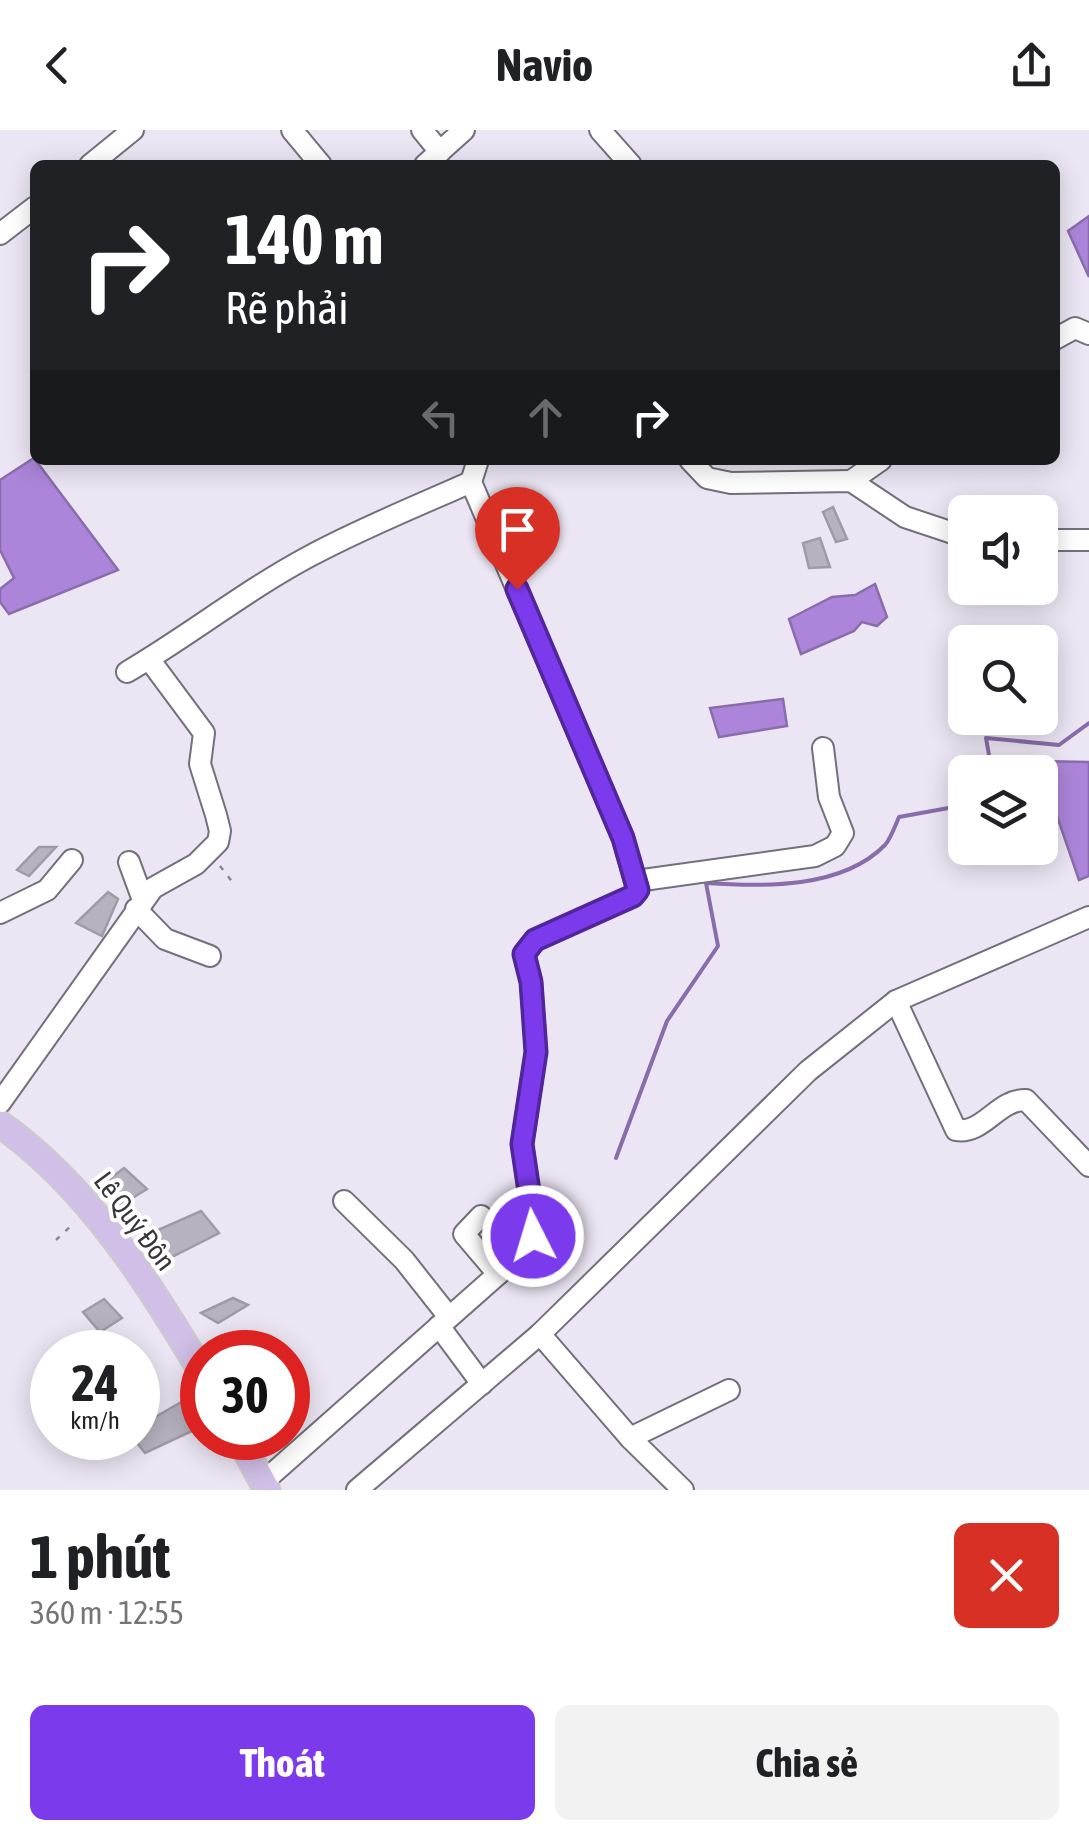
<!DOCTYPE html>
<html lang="vi">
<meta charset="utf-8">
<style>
body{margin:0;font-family:"Asap Condensed",sans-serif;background:#f2f2f2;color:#202124;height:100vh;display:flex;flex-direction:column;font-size:38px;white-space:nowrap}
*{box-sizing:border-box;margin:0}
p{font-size:32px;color:#757577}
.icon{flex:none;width:55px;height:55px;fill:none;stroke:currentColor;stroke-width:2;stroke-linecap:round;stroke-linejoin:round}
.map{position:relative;height:1360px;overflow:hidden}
.side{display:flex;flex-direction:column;background:#fff;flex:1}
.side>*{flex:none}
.guide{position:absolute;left:30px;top:30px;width:1030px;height:305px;border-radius:15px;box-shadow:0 5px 25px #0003;background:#202124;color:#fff;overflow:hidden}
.buttons{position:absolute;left:948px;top:365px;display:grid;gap:20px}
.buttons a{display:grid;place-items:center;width:110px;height:110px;border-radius:15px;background:#fff;box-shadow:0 5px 25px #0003;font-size:50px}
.speed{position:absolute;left:30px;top:1200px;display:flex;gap:20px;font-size:50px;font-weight:700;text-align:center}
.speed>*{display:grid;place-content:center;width:130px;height:130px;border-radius:50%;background:#fff;box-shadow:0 5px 25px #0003;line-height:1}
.speed small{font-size:25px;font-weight:400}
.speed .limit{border:15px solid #d22;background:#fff;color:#111}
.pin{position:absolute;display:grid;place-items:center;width:85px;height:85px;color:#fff;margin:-102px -42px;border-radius:50% 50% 50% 0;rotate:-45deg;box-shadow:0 0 10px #0007}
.pin .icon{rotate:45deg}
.me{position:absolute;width:110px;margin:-55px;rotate:355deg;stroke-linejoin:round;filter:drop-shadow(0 0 8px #0008)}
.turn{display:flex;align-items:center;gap:35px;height:210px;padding:0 30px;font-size:45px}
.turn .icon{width:130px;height:130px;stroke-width:2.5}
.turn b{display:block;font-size:70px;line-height:85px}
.lanes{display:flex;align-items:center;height:95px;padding:0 30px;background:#0003;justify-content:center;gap:50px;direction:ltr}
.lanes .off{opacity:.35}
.round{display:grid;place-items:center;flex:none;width:105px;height:105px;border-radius:15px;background:#f2f2f2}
.head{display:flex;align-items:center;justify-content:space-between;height:170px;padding:0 30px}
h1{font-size:60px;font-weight:700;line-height:75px}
.button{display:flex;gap:20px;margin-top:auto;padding:20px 30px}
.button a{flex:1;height:115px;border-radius:15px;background:#7c3aed;color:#fff;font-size:40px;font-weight:700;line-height:115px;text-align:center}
.button a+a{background:#f2f2f2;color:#202124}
header{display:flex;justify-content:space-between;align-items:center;height:130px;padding:0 30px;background:#fff;font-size:45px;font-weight:700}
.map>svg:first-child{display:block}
.water{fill:#ac85da;stroke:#896daa;stroke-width:2.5}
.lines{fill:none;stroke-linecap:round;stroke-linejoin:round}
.stream{stroke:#896daa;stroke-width:4}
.building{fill:#b7b2bf;stroke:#a09aa7;stroke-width:2.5}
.minor-casing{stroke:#746f7b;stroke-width:24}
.major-casing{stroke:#cbcbcc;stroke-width:29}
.path{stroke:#8b8891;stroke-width:2.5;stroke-dasharray:5 8;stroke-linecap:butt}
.minor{stroke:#fff;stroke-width:20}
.major{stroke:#d0bfe6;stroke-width:25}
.route-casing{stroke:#51269a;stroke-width:25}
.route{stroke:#7c3aed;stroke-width:18}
.labels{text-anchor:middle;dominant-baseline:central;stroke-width:8;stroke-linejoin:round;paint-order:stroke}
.street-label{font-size:28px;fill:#38363b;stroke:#fff}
</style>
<header><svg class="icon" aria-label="back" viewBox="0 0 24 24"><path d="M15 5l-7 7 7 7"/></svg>Navio<svg class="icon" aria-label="share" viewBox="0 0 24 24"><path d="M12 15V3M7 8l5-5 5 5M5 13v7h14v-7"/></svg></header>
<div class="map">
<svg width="1089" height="1360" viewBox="0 0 1089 1360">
<rect width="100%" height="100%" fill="#ece6f4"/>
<!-- water -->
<g class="water">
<polygon points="1089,86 1089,147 1068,101"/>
<polygon points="34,328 118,440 9,484 0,472 0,459 14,448 0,420 0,350"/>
<polygon points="875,454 887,487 877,496 862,492 854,501 801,524 789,489 832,467 855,465"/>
<polygon points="783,569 787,596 719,607 710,578"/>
<polygon points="1038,631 1089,632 1089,746 1079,750"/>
</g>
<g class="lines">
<!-- stream -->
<g class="stream">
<polyline points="992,642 986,608 1059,615 1089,593"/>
<path d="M 616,1028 L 667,891 L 718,816 L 706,753 C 763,757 842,759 885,715 C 891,708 895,696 899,687 L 965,675"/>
</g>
</g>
<!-- building -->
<g class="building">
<polygon points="833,377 847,409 836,412 823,382"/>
<polygon points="820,408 830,437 809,438 803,413"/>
<polygon points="39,717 56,717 29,746 17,740"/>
<polygon points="108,762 118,769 102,806 76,793"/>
<polygon points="124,1038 147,1059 121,1075 100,1056"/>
<polygon points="201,1081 219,1103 166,1130 158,1100"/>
<polygon points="233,1168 248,1175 218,1193 201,1183"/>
<polygon points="104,1169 122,1188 100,1202 83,1182"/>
<polygon points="183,1271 192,1301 145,1323 138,1314 138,1297"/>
</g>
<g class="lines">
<defs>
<g id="minor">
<polyline points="292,0 321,35"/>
<polyline points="422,0 440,22"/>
<polyline points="600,0 631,35"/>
<polyline points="90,35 133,0"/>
<polyline points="425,35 464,0"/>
<polyline points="0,104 35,77"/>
<polyline points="1055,209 1075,198 1089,204"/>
<polyline points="690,330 707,348 731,353 851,351 905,387 965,407"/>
<polyline points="851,351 881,330"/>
<polyline points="1040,410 1089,410"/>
<path d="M 127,542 C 190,505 246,460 310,426 C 362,398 417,376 471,352"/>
<polyline points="129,732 143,770"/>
<polyline points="636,751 815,726 835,716 843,703 829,667 823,618"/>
<polyline points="136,779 165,809 210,826"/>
<polyline points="0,783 47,760 72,730"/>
<path d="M 896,871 L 956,1000 C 983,1005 998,969 1026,970 L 1089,1036"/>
<polyline points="0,973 153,758 196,734 218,712 220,701 216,685 200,634 204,603 149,529"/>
<polyline points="344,1071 404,1130 449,1187"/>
<polyline points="481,1086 464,1104 498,1144"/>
<polyline points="439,1196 482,1254"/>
<polyline points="540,1204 630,1308 729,1260"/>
<polyline points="630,1308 683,1360"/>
<polyline points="263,1352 522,1123 533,1105 534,1095 522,1014 536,922 531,851 524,824 535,810 633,766 637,759 623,708 471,352 478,330"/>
<polyline points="357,1360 540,1204 808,941 896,871 1089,787"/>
</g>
<g id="major">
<path d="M 0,994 C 89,1057 146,1150 202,1242"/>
<polyline points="239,1308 267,1360"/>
</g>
</defs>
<!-- minor casing -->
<use href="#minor" class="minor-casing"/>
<!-- major casing -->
<use href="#major" class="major-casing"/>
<!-- path -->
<g class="path">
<polyline points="220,736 234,754"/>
<polyline points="56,1110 75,1092"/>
</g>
<!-- minor -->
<use href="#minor" class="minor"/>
<!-- major -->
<use href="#major" class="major"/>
</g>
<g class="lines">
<defs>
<polyline id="route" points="517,459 623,708 638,760 633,766 535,810 524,824 531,852 536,922 522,1014 534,1095 533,1106"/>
</defs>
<!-- route casing -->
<use href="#route" class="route-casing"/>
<!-- route -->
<use href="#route" class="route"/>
</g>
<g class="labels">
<!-- street labels -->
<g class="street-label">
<text transform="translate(135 1091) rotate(53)">Lê Quý Đôn</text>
</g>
</g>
</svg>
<div class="buttons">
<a><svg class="icon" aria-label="sound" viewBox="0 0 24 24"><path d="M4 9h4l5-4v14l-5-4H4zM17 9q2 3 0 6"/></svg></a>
<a><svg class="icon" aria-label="search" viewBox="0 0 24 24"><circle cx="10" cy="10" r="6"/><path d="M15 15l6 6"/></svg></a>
<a><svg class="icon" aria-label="layers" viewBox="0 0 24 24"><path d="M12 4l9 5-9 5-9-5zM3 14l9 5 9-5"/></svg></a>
</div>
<div class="speed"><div>24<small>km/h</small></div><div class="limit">30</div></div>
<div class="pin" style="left:517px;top:459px;background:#d93025"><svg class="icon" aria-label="arrive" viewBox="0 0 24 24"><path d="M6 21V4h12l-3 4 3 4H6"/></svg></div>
<svg class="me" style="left:533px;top:1106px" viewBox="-20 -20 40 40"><circle r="17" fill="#7c3aed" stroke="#fff" stroke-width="3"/><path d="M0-11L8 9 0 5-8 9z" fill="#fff"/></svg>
<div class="guide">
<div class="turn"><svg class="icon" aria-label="right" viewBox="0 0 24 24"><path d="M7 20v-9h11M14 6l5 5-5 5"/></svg><div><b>140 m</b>Rẽ phải</div></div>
<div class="lanes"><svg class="icon off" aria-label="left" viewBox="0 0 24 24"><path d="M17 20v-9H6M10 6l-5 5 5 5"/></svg><svg class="icon off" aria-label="ahead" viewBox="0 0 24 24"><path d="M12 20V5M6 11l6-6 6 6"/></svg><svg class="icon" aria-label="right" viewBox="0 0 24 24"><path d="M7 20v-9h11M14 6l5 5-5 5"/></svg></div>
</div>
</div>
<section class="side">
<div class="head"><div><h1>1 phút</h1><p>360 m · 12:55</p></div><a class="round" style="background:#d93025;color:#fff"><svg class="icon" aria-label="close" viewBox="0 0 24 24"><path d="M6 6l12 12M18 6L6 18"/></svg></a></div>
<div class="button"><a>Thoát</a><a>Chia sẻ</a></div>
</section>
